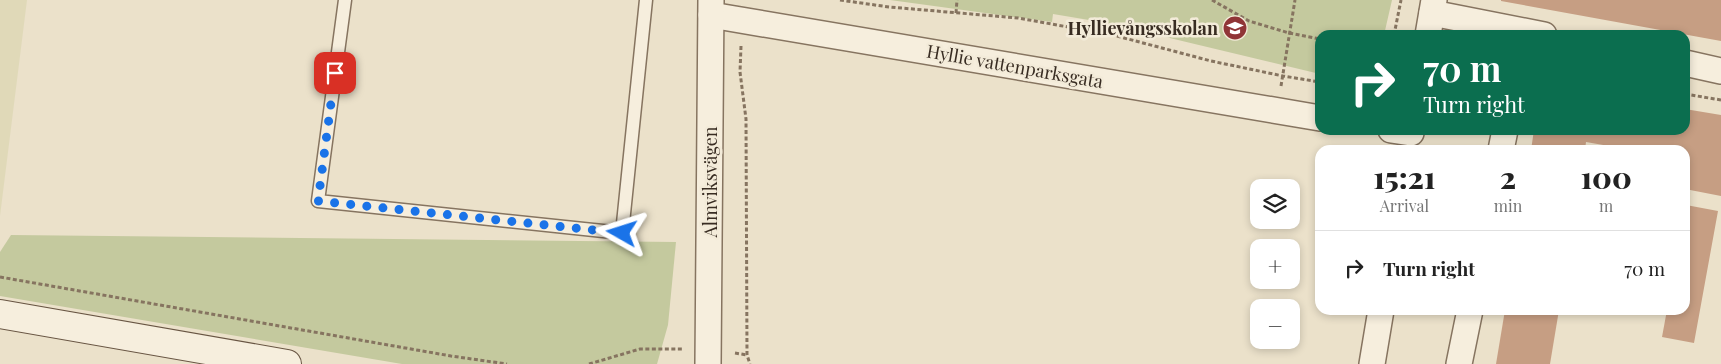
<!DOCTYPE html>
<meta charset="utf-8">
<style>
body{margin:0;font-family:"Playfair Display",serif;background:#f6f6f6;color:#222;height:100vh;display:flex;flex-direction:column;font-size:19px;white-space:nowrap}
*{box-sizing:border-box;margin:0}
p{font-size:16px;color:#767676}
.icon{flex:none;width:28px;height:28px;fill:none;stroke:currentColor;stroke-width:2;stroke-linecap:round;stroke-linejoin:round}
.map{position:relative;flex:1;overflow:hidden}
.panel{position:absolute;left:1315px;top:145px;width:375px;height:170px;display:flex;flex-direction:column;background:#fff;border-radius:15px;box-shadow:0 2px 8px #0003}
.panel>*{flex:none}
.top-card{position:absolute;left:1315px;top:30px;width:375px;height:105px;border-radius:15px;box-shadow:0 2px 8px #0003;background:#0b6e4f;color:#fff;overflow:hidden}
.controls{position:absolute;left:1250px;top:179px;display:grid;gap:10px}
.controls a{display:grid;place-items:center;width:50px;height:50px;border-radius:10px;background:#fff;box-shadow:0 2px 8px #0003;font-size:25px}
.pin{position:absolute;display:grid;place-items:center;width:42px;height:42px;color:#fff;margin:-21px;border-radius:10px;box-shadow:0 2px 8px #0006}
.me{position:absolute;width:55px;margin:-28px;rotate:276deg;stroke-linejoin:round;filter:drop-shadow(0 0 4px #0008)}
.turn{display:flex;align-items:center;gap:18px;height:105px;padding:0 25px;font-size:22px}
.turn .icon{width:65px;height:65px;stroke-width:2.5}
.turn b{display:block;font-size:35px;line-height:42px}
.eta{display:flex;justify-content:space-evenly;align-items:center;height:85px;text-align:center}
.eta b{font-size:30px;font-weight:800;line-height:35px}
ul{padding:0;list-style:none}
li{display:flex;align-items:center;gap:15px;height:75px;padding:0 25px;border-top:1px solid #e0e0e0}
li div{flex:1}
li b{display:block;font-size:19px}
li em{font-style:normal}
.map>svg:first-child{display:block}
.farmland{fill:#e0d9b8}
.green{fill:#c4c99e}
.building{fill:#c69e83}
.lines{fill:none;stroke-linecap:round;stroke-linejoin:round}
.lane-casing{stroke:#867460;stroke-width:15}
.street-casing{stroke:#867460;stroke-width:28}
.secondary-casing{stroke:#685543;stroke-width:30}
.path{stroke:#867460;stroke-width:3;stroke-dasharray:4 2.5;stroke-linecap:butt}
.lane{stroke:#f6eedd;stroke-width:12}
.street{stroke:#f6eedd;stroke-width:25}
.secondary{stroke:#f6eedd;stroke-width:28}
.route{stroke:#1a73e8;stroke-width:9;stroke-dasharray:0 16.2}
.labels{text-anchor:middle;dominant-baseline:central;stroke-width:5;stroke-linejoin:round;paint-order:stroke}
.poi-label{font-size:18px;font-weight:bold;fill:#382c22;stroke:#f3ebd9;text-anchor:end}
.street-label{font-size:18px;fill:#382c22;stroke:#f3ebd9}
</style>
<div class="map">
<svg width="1721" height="364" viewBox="0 0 1721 364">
<rect width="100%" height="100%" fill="#ebe1ca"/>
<!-- farmland -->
<polygon class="farmland" points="0,0 27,0 0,216"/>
<!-- green -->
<g class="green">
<polygon points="890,0 1392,0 1384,35 1320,35 1320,74 1107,23 1053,14 1052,22"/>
<polygon points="11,235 676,242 668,325 657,364 402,364 0,296 0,252"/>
</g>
<!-- building -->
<g class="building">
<polygon points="1501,0 1721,0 1721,41 1501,1"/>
<polygon points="1685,109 1721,115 1721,196 1685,189 1685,150 1632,150 1586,142 1585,150 1531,150 1534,130 1685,130"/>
<polygon points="1686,205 1718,211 1694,343 1662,337 1667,310 1685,310"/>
<polygon points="1505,310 1559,310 1550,364 1496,364"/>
</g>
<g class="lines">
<defs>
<polyline id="lane" points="345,0 318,201 622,233 646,0"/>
<g id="street">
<polyline points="1432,13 1544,35"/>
<polyline points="711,15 1320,118"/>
<polyline points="1428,35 1434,0"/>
<polyline points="1685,63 1721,71"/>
<polyline points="1391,130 1411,133"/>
<polyline points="1501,150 1505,130"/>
<polyline points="708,364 711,0"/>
<polyline points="1372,364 1381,310"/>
<polyline points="1459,364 1470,310"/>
</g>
<polyline id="secondary" points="0,314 287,364"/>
</defs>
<!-- lane casing -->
<use href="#lane" class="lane-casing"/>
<!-- street casing -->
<use href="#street" class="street-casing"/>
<!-- secondary casing -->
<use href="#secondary" class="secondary-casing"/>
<!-- path -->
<g class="path">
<polyline points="840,0 889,7 1018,18 1113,35 1211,61 1283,76 1320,82"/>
<polyline points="1212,0 1249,21 1289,33 1320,39"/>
<polyline points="956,13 957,0"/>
<polyline points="1394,35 1401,0"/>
<polyline points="741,46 740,72 746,119 747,355 750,364"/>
<polyline points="1281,86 1295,0"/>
<polyline points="1685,94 1721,100"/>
<polyline points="0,277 451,356 507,364"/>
<polyline points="735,353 747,355"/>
<polyline points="589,364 640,349 682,349"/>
</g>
<!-- lane -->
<use href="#lane" class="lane"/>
<!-- street -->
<use href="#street" class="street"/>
<!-- secondary -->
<use href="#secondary" class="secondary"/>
</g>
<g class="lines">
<!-- route -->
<polyline class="route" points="335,73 318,201 622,233"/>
</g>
<!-- icons -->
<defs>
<symbol id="school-disc" viewBox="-11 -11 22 22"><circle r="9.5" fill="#903537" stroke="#f3ebd9"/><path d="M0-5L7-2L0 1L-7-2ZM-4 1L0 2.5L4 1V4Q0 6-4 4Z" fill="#fff"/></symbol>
</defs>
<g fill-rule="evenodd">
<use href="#school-disc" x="1221" y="14" width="28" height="28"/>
</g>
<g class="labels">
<!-- poi labels -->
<g class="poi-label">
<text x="1218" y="28">Hyllievångsskolan</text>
</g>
<!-- street labels -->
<g class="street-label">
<text transform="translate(1015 66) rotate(10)">Hyllie vattenparksgata</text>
<text transform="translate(710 182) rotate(-90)">Almviksvägen</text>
</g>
</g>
</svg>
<div class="controls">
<a><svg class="icon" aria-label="layers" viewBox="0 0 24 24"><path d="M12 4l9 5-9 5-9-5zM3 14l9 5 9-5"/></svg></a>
<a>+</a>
<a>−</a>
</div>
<div class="pin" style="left:335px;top:73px;background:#d93025"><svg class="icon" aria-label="arrive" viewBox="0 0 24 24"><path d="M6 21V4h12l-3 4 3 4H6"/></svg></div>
<svg class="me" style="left:622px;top:233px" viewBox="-20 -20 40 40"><path d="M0-17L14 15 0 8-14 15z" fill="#1a73e8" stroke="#fff" stroke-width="4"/></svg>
<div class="top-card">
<div class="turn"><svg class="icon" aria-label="right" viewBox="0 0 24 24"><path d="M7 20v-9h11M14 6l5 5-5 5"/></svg><div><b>70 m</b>Turn right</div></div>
</div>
<section class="panel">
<div class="eta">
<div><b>15:21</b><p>Arrival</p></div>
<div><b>2</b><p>min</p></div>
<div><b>100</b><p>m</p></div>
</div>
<ul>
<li><svg class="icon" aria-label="right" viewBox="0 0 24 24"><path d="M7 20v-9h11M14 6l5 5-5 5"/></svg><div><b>Turn right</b></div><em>70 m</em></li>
</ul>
</section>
</div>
